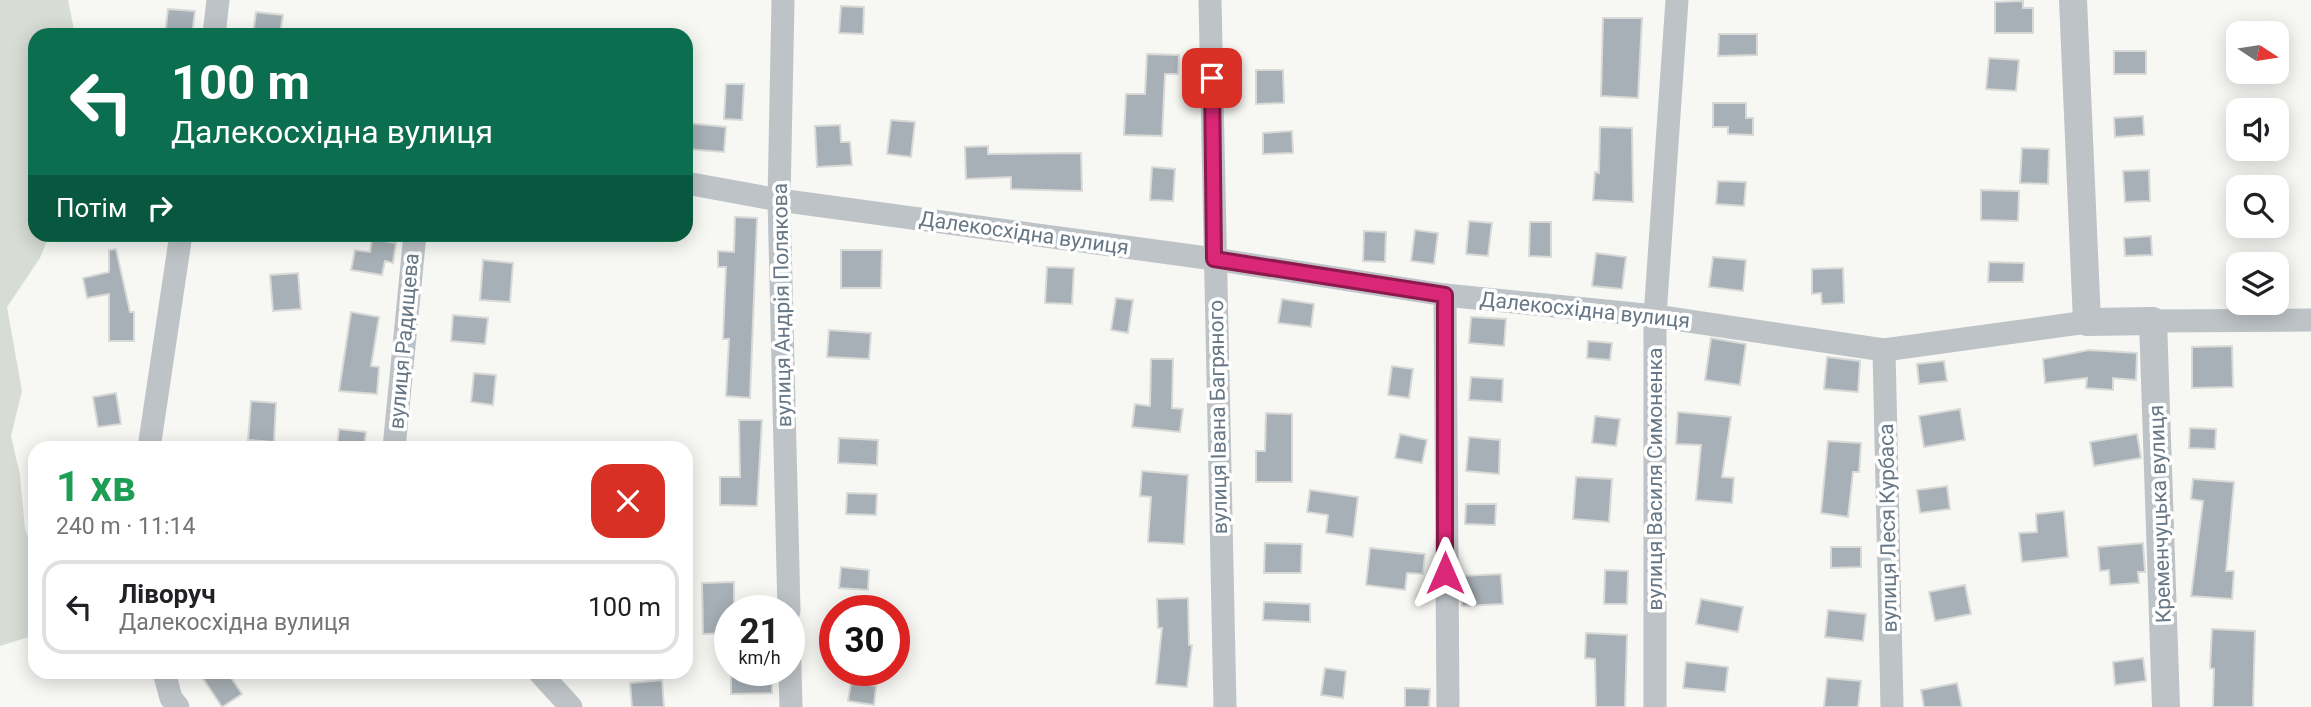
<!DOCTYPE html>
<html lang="uk">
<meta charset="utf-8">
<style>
body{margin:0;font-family:Roboto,sans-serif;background:#f2f2f2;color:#202124;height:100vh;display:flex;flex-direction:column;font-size:26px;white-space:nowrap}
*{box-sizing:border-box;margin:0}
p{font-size:23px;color:#757577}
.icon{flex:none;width:38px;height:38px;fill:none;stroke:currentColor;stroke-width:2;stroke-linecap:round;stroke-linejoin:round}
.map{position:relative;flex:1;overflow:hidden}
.drawer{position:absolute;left:28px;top:441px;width:665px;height:238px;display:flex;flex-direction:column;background:#fff;border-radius:21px;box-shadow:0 4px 18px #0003}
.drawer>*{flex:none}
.hud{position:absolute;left:28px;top:28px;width:665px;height:214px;border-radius:21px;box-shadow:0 4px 18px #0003;background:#0b6e4f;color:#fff;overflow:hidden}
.needle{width:46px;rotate:102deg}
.buttons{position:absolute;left:2226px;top:21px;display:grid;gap:14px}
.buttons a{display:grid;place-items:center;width:63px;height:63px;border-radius:14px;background:#fff;box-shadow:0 4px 18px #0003;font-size:35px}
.speed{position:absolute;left:714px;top:595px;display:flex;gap:14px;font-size:35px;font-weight:700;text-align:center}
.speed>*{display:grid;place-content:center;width:91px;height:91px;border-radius:50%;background:#fff;box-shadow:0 4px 18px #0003;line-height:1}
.speed small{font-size:18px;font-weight:400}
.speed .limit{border:10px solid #d22;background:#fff;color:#111}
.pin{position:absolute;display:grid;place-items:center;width:60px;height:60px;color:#fff;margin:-30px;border-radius:14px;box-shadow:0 4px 10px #0006}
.me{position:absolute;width:77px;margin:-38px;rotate:0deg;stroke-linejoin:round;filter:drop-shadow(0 0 5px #0008)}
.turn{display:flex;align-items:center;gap:24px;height:147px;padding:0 28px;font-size:32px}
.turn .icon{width:91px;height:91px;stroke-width:2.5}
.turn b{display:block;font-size:49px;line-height:60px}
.then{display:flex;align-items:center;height:66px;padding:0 28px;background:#0003;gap:14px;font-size:26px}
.round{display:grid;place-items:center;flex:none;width:74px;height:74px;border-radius:21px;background:#f2f2f2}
.head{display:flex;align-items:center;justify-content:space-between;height:119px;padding:0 28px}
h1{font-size:42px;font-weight:700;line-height:52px;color:#1e9e55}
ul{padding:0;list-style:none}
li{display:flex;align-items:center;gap:21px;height:94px;margin:0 14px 10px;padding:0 14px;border:4px solid #e0e0e0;border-radius:21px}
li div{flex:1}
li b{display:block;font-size:26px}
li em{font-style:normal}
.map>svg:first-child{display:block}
.green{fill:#d7dcd4}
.building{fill:#a7b0b6;stroke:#d9d9d7;stroke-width:2}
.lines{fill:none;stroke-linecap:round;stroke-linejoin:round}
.minor{stroke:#bec3c7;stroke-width:23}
.tertiary{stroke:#bec3c7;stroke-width:28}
.route-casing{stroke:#8e194d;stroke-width:18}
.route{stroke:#db2777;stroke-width:12}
.labels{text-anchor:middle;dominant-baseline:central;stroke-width:7;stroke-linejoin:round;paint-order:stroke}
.street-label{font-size:21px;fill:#677785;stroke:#fff}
</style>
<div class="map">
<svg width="2311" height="707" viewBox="0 0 2311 707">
<rect width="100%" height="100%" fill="#f7f7f4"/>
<!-- green -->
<polygon class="green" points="0,0 68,0 75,35 35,35 35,234 49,235 40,258 7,307 22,391 11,436 20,475 25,529 35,555 35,635 0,646"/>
<!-- building -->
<g class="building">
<polygon points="2023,1 2023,8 2033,8 2033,33 1995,33 1995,2"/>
<polygon points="841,6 864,7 863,34 839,33"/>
<polygon points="168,9 195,11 192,35 165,35"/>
<polygon points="256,12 283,15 280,35 253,35"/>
<polygon points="1603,18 1642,18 1638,98 1601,96"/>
<polygon points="1719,34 1757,34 1757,55 1718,56"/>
<rect x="2114" y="51" width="32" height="23"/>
<polygon points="1147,54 1179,55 1178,74 1165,74 1162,136 1124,135 1126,94 1145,94"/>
<polygon points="1989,58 2019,60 2016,91 1986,89"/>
<polygon points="1256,70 1283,70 1284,103 1256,104"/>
<polygon points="726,84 744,84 742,120 724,119"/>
<polygon points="1713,103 1746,103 1746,118 1753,118 1753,135 1728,134 1728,127 1713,127"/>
<polygon points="2143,116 2144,135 2115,137 2114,118"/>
<polygon points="891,120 915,122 911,157 887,154"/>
<polygon points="686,123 726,127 724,152 686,149"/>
<polygon points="840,125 841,142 850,142 852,165 817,167 815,126"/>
<polygon points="1600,127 1632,128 1633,202 1593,200 1595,172 1599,173"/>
<polygon points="1292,131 1293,153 1263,154 1263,133"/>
<polygon points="988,146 988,154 1081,153 1082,191 1011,189 1011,177 966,179 965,147"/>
<polygon points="2022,148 2049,149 2048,184 2020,183"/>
<polygon points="1152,167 1175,169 1173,201 1150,200"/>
<polygon points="2149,170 2150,201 2125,202 2123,171"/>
<polygon points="1718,181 1746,182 1744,206 1716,204"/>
<polygon points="1981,190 2019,191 2018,221 1981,220"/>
<polygon points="735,217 757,218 750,398 726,396 729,339 723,339 726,267 718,267 718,251 734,252"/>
<polygon points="1469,221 1492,223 1488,256 1466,254"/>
<polygon points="1530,222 1551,222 1551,257 1529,256"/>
<polygon points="1415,230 1438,233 1434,264 1411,261"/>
<polygon points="1364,231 1386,232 1385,262 1363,261"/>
<polygon points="2151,236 2152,255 2125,256 2124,238"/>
<polygon points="372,239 396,243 393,263 385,261 382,275 351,270 355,250 370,252"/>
<polygon points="116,249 130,312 134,312 134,341 109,341 109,294 87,298 83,278 109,272 109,250"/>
<polygon points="841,250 882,250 881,288 841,288"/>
<polygon points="1596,253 1626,257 1622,289 1592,286"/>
<polygon points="1713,257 1746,260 1743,291 1709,287"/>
<polygon points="483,260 513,263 510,302 480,300"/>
<polygon points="1989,262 2024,263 2023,282 1988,282"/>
<polygon points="1047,267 1074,268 1072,304 1045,303"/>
<polygon points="1843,268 1844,303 1822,304 1821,293 1812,294 1812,269"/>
<polygon points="298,273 301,309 273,311 270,275"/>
<polygon points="1116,298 1133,300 1128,333 1111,330"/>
<polygon points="1282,299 1314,304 1311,327 1278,323"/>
<polygon points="351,312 379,317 371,366 379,367 377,394 339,391"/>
<polygon points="453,315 488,318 485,344 451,341"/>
<polygon points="1471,317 1506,319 1504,346 1469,343"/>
<polygon points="829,330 871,333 869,359 827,357"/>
<polygon points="1711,338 1746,344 1740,385 1705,380"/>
<polygon points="1588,341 1612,343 1610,360 1587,358"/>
<polygon points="2232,346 2233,387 2192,388 2192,347"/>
<polygon points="2089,350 2137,353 2136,380 2113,378 2113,390 2086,388 2087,378 2045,383 2043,359"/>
<polygon points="1827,357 1860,361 1858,392 1824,389"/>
<polygon points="1151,359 1173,359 1172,408 1183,409 1180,432 1132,427 1135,404 1150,406"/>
<polygon points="1944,361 1947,381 1919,384 1917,364"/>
<polygon points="1392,366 1413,369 1409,398 1388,395"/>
<polygon points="474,373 496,375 493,405 471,402"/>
<polygon points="1471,377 1503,379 1502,402 1469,400"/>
<polygon points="116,393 121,424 98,427 93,397"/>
<polygon points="251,401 276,403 274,442 248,440"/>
<polygon points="1960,409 1965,440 1924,447 1919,416"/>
<polygon points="1678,412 1731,417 1722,477 1734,478 1732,503 1696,500 1701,445 1676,444"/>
<polygon points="1266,413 1292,414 1292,482 1256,482 1256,451 1265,451"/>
<polygon points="1595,416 1620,419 1616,446 1592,443"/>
<polygon points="739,420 762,420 757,506 720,505 720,477 740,477"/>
<polygon points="2190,428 2216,429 2215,449 2189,448"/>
<polygon points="339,429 366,432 364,448 337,448"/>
<polygon points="1400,434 1427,440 1422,463 1395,458"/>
<polygon points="2137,434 2141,458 2094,466 2090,442"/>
<polygon points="1469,437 1500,440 1499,474 1466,471"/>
<polygon points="839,438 878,440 877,465 838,463"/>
<polygon points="1828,441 1861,443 1859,472 1853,472 1848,517 1821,513"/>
<polygon points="1142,471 1188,475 1184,544 1148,542 1151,497 1140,496"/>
<polygon points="1576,477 1612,479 1609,522 1573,519"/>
<polygon points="2193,479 2234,482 2226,571 2234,571 2232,599 2191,596 2203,501 2191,499"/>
<polygon points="1947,486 1950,509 1920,513 1917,490"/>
<polygon points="1310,490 1358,497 1353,537 1326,533 1328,515 1307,512"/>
<polygon points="847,493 877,494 876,515 846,514"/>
<polygon points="1466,504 1496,504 1495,525 1465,524"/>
<polygon points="2064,511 2068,557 2022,562 2019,533 2037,532 2036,514"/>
<polygon points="1265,543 1302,544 1301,573 1264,573"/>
<polygon points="2143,543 2145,572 2138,572 2139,583 2110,585 2109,570 2100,571 2098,547"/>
<polygon points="1831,547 1861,547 1861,567 1831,568"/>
<polygon points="1370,548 1425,554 1423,574 1407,573 1405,590 1366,585"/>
<polygon points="841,567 869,570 868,590 839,588"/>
<polygon points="1605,570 1628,571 1627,604 1604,604"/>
<polygon points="1501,574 1503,604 1462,606 1461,576"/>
<polygon points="734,582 734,611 730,611 730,633 703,634 702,583"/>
<polygon points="1965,585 1971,614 1935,621 1929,592"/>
<polygon points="1188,598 1189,645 1192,645 1187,687 1156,684 1162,628 1158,628 1157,599"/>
<polygon points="1701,599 1743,607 1738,632 1696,624"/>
<polygon points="1264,602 1310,604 1310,622 1263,620"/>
<polygon points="1828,610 1866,614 1863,641 1825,637"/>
<polygon points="2212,629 2255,631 2253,707 2213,707 2214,669 2210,668"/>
<polygon points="1586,633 1627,635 1625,707 1596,707 1595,659 1585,658"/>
<polygon points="2143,658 2146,681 2115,685 2113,662"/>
<polygon points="1686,662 1728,667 1725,692 1683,688"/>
<polygon points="1325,668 1346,671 1343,698 1321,695"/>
<polygon points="731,670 772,670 772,693 731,694"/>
<polygon points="210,672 227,672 242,694 222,707 202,677"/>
<polygon points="1827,678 1861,681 1858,707 1824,707"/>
<polygon points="662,680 664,707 632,707 630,683"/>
<polygon points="851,682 876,686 874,705 848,701"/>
<polygon points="1957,683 1962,707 1924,707 1921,690"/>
<polygon points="1405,688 1430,689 1429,707 1405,707"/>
</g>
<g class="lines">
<!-- minor -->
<g class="minor">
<polyline points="783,0 779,200 789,611"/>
<polyline points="1210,0 1225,707"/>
<polyline points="214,35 218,0"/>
<polyline points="686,183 779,200 1214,259 1445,295 1655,316 1884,350 2087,322"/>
<polyline points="1445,295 1448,707"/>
<polyline points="2153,321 2311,320"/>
<polyline points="1884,350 1892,707"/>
<polyline points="149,448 181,234"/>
<polyline points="394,448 415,234"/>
<polyline points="789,633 791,707"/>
<polyline points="164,672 171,698 178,707"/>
<polyline points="539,672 571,707"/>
<polyline points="1655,707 1655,316 1677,0"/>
</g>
<!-- tertiary -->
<polyline class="tertiary" points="2073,0 2087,322 2153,321 2166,707"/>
</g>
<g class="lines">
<defs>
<polyline id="route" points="1212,78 1214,259 1445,295 1445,573"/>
</defs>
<!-- route casing -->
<use href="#route" class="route-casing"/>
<!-- route -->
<use href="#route" class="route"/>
</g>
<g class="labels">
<!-- street labels -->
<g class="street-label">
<text transform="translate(1024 233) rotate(8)">Далекосхідна вулиця</text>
<text transform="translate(782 305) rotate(-91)">вулиця Андрія Полякова</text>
<text transform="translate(1585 310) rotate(6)">Далекосхідна вулиця</text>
<text transform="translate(404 341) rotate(-85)">вулиця Радищева</text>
<text transform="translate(1218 417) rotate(-91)">вулиця Івана Багряного</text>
<text transform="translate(1655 479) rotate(-90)">вулиця Василя Симоненка</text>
<text transform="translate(2160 514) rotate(-92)">Кременчуцька вулиця</text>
<text transform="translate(1888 528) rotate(-91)">вулиця Леся Курбаса</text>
</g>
</g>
</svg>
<div class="buttons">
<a><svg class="needle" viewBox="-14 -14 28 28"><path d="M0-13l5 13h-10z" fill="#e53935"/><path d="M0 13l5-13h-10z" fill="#757577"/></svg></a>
<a><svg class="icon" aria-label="sound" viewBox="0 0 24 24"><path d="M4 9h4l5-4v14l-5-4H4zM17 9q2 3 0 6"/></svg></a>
<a><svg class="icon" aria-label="search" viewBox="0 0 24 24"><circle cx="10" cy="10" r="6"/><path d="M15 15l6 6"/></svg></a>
<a><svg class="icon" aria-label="layers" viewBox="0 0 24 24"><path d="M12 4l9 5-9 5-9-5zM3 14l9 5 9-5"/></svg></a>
</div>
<div class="speed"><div>21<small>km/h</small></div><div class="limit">30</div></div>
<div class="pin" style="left:1212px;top:78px;background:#d93025"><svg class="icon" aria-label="arrive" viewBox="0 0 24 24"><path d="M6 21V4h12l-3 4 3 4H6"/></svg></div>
<svg class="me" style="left:1445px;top:573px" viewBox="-20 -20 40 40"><path d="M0-17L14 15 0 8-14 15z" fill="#db2777" stroke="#fff" stroke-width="4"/></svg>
<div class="hud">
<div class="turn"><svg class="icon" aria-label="left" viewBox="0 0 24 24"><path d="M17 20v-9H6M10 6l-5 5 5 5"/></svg><div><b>100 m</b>Далекосхідна вулиця</div></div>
<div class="then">Потім<svg class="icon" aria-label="right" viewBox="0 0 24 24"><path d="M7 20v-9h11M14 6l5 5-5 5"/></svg></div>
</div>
<section class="drawer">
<div class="head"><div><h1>1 хв</h1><p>240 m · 11:14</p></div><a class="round" style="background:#d93025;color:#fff"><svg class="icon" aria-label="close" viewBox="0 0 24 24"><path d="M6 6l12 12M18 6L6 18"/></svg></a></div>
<ul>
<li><svg class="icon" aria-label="left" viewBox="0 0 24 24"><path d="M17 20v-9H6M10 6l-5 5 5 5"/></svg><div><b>Ліворуч</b><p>Далекосхідна вулиця</p></div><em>100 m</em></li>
</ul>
</section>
</div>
